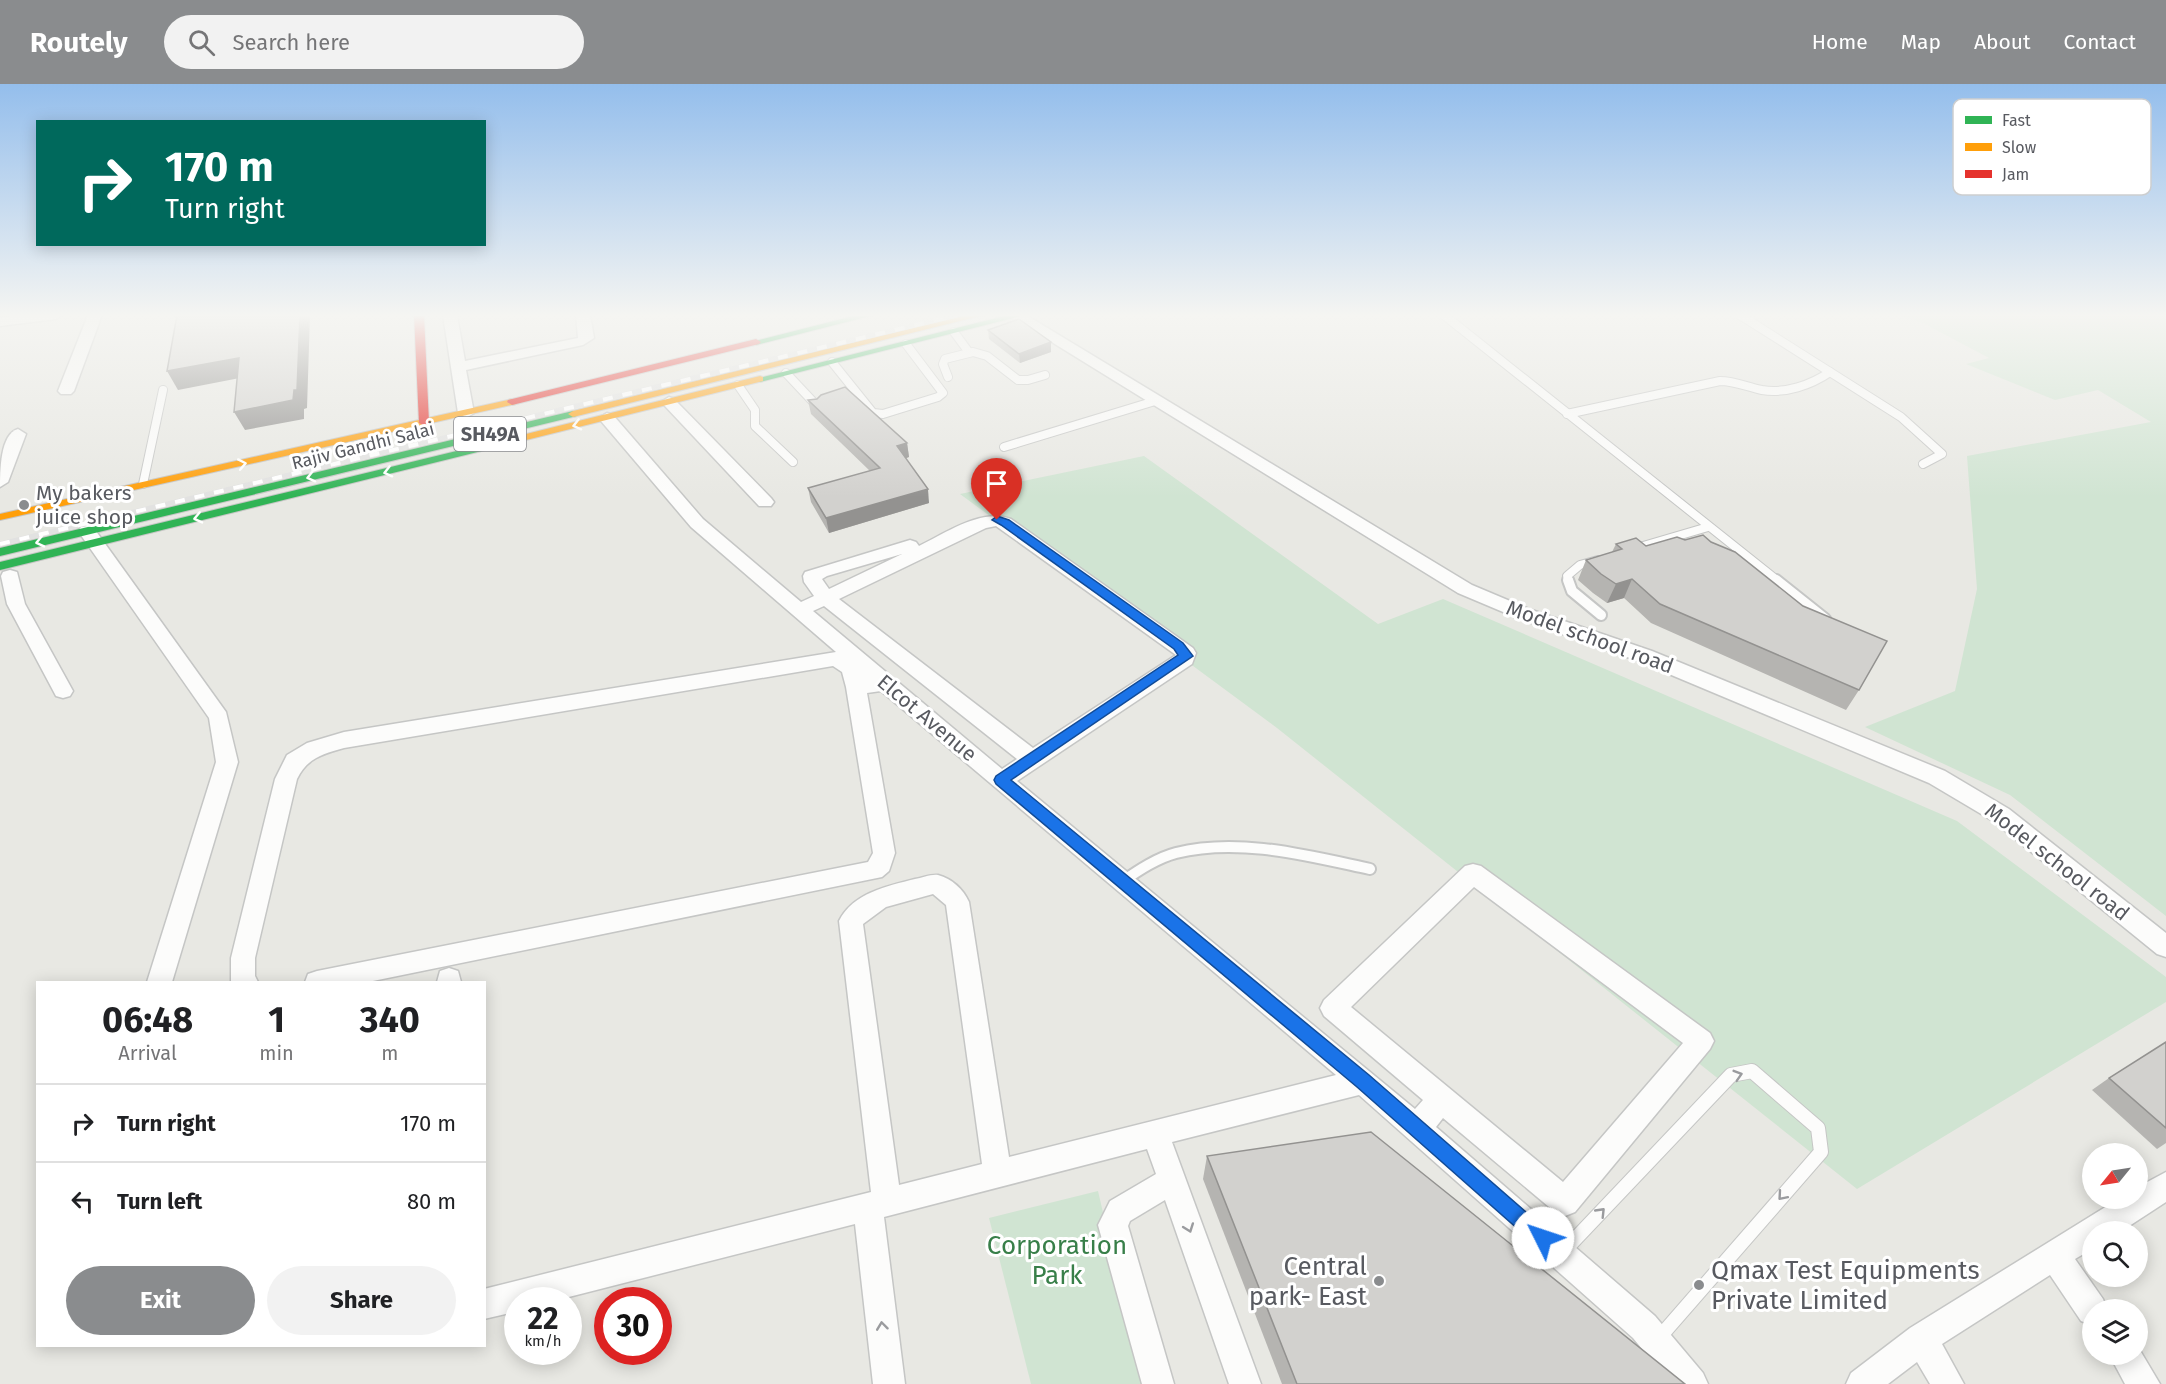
<!DOCTYPE html>
<style>
body{margin:0;font-family:"Fira Sans",sans-serif;background:#f2f2f2;color:#202124;height:100vh;display:flex;flex-direction:column;font-size:22px;white-space:nowrap}
*{box-sizing:border-box;margin:0}
p{font-size:20px;color:#757577}
.icon{flex:none;width:33px;height:33px;fill:none;stroke:currentColor;stroke-width:2;stroke-linecap:round;stroke-linejoin:round}
.map{position:relative;flex:1;overflow:hidden}
.details{position:absolute;left:36px;top:897px;width:450px;height:366px;display:flex;flex-direction:column;background:#fff;border-radius:0px;box-shadow:0 3px 15px #0003}
.details>*{flex:none}
.hud{position:absolute;left:36px;top:36px;width:450px;height:126px;border-radius:0px;box-shadow:0 3px 15px #0003;background:#00695c;color:#fff;overflow:hidden}
.needle{width:39px;rotate:240deg}
.tools{position:absolute;left:2082px;top:1059px;display:grid;gap:12px}
.tools a{display:grid;place-items:center;width:66px;height:66px;border-radius:50%;background:#fff;box-shadow:0 3px 15px #0003;font-size:30px}
.speed{position:absolute;left:504px;top:1203px;display:flex;gap:12px;font-size:30px;font-weight:700;text-align:center}
.speed>*{display:grid;place-content:center;width:78px;height:78px;border-radius:50%;background:#fff;box-shadow:0 3px 15px #0003;line-height:1}
.speed small{font-size:15px;font-weight:400}
.speed .limit{border:9px solid #d22;background:#fff;color:#111}
.pin{position:absolute;display:grid;place-items:center;width:51px;height:51px;color:#fff;margin:-62px -26px;border-radius:50% 50% 50% 0;rotate:-45deg;box-shadow:0 0 6px #0007}
.pin .icon{rotate:45deg}
.me{position:absolute;width:66px;margin:-33px;rotate:311deg;stroke-linejoin:round;filter:drop-shadow(0 0 4px #0008)}
.turn{display:flex;align-items:center;gap:21px;height:126px;padding:0 30px;font-size:27px}
.turn .icon{width:78px;height:78px;stroke-width:2.5}
.turn b{display:block;font-size:42px;line-height:51px}
.eta{display:flex;justify-content:space-evenly;align-items:center;height:102px;text-align:center}
.eta b{font-size:36px;font-weight:700;line-height:42px}
.action{display:flex;gap:12px;margin-top:auto;padding:12px 30px}
.action a{flex:1;height:69px;border-radius:36px;background:#8a8c8e;color:#fff;font-size:24px;font-weight:700;line-height:69px;text-align:center}
.action a+a{background:#f2f2f2;color:#202124}
ul{padding:0;list-style:none}
li{display:flex;align-items:center;gap:18px;height:78px;padding:0 30px;border-top:2px solid #e0e0e0}
li div{flex:1}
li b{display:block;font-size:22px}
li em{font-style:normal}
header{display:flex;align-items:center;gap:36px;box-sizing:border-box;height:84px;padding:0 30px;background:#8a8c8e;color:#fff}
header strong{font-size:28px}
nav{display:flex;gap:33px;margin-inline-start:auto;font-size:21px}
.search{width:420px;height:54px;background:#f2f2f2;display:flex;align-items:center;gap:15px;box-sizing:border-box;padding:0 21px;border-radius:33px;color:#757577;font-size:22px}
.map>svg:first-child{display:block}
.green{fill:#d0e4d2}
.lines{fill:none;stroke-linecap:round;stroke-linejoin:round}
.lane-far2-casing{stroke:#c5c6c5;stroke-width:10}
.lane-far1-casing{stroke:#c5c6c5;stroke-width:14}
.lane-casing{stroke:#c5c6c5;stroke-width:16}
.street-casing{stroke:#c5c6c5;stroke-width:3}
.fast-casing{stroke:#c5c5c4;stroke-width:2}
.slow-casing{stroke:#c5c5c4;stroke-width:2}
.jam-casing{stroke:#c5c5c4;stroke-width:2}
.lane-far2{stroke:#fcfcfb;stroke-width:8}
.lane-far1{stroke:#fcfcfb;stroke-width:10}
.lane{stroke:#fcfcfb;stroke-width:14}
.street{fill:#fcfcfb;fill-rule:evenodd}
.fast{fill:#30b455;fill-rule:evenodd}
.slow{fill:#ff9f0a;fill-rule:evenodd}
.jam{fill:#e5322d;fill-rule:evenodd}
.rail-casing{stroke:#e2e2e1;stroke-width:5}
.rail{stroke:#fff;stroke-width:4;stroke-dasharray:10;stroke-linecap:butt}
.wall{fill:#b5b4b1}
.shaded-wall{fill:#939290}
.building{fill:#d2d1ce;stroke:#939290;stroke-width:1.5}
.oneway{stroke:#fff}
.oneway2{stroke:#9a9b9e}
.route{fill:#1a73e8;stroke:#114b97;stroke-width:1.5}
.poi-dot{fill:#8a8c8e;stroke:#fff;stroke-width:2}
.labels{text-anchor:middle;dominant-baseline:central;stroke-width:6;stroke-linejoin:round;paint-order:stroke}
.far-street-label{font-size:18px;fill:#585a60;stroke:#fff}
.shield{fill:#fff;stroke:#8a8c90;stroke-width:1.5}
.shield-label{font-size:20px;font-weight:bold;fill:#585a60}
.poi-label{font-size:21px;fill:#585a60;stroke:#fff;text-anchor:start}
.street-label{font-size:21px;fill:#585a60;stroke:#fff}
.near-park-label{font-size:26px;fill:#387f49;stroke:#fff}
.near-poi-label{font-size:26px;fill:#585a60;stroke:#fff;text-anchor:end}
.key{fill:#fff;stroke:#cdcecf;stroke-width:1.5}
.key-label{font-size:16px;fill:#585a60}
</style>
<header>
<strong>Routely</strong>
<div class="search"><svg class="icon" aria-label="search" viewBox="0 0 24 24"><circle cx="10" cy="10" r="6"/><path d="M15 15l6 6"/></svg>Search here</div>
<nav><a>Home</a><a>Map</a><a>About</a><a>Contact</a></nav>
</header>
<div class="map">
<svg width="2166" height="1300" viewBox="0 0 2166 1300">
<rect width="100%" height="100%" fill="#e8e8e3"/>
<!-- green -->
<g class="green">
<polygon points="1898,231 2166,231 2166,832 2010,711 1865,643 1955,607 1977,505 1967,372 2151,338 2098,306 2055,316 1966,280 1989,274 1923,239"/>
<polygon points="1144,372 1378,540 1443,515 1957,737 2166,893 2166,918 1857,1105 1277,644 960,410"/>
<polygon points="1098,1107 1143,1300 1031,1300 989,1134"/>
</g>
<g class="lines">
<defs>
<g id="lane-far2">
<polyline points="1444,231 1778,497"/>
<polyline points="1740,231 1901,333 1942,370 1923,380"/>
<polyline points="954,248 968,267"/>
<polyline points="832,278 873,329 883,330 938,313 943,309 906,260"/>
<polyline points="786,289 818,323"/>
<polyline points="948,293 943,280 945,275 973,268 987,272 1018,296 1028,296 1045,291"/>
<polyline points="738,301 755,326 755,342 793,378"/>
<path d="M 1567,330 L 1720,297 C 1735,297 1747,303 1762,306 C 1785,310 1811,301 1830,288"/>
<polyline points="1004,363 1155,317"/>
<polyline points="143,400 163,306"/>
<polyline points="1633,465 1708,443"/>
<polyline points="1569,497 1567,492 1580,481 1598,476"/>
</g>
<g id="lane-far1">
<polyline points="1568,496 1572,507 1601,531"/>
<polyline points="1776,496 1825,535"/>
<path d="M 1123,797 C 1139,786 1157,774 1176,769 C 1239,753 1309,772 1370,785"/>
</g>
<polyline id="lane" points="1561,1170 1731,991 1752,987 1818,1044 1821,1068 1658,1255"/>
<g id="street">
<polygon points="19,231 63,231 56,235 0,242 0,234"/>
<polygon points="88,231 102,231 74,307 71,310 61,310 58,307"/>
<polygon points="443,231 457,231 465,277 578,254 576,231 590,231 594,254 583,261 466,286 474,329 466,334 458,329"/>
<polygon points="1008,231 1026,231 1472,501 1529,525 1652,567 1945,687 2009,725 2166,849 2166,873 2157,870 1993,737 1929,699 1638,577 1515,533 1458,509"/>
<polygon points="669,313 674,315 771,414 774,418 771,422 759,422 664,321 661,318"/>
<path d="M 607,329 L 613,331 L 703,435 L 801,518 L 814,512 L 804,498 L 803,492 L 805,488 L 910,456 L 916,458 L 919,462 C 946,449 981,424 1011,435 L 1193,564 L 1196,569 L 1192,580 L 1017,697 L 1415,1025 L 1423,1016 L 1324,932 L 1320,924 L 1324,916 L 1465,782 L 1473,780 L 1481,782 L 1710,949 L 1714,957 L 1710,965 L 1575,1128 L 1565,1132 L 1555,1128 L 1443,1034 L 1436,1043 L 1655,1232 L 1703,1289 L 1708,1300 L 1671,1300 L 1633,1254 L 1359,1011 L 1172,1058 L 1261,1300 L 1229,1300 L 1165,1116 L 1130,1137 L 1128,1142 L 1174,1300 L 1142,1300 L 1098,1141 L 1110,1117 L 1156,1090 L 1147,1065 L 884,1133 L 905,1300 L 873,1300 L 855,1140 L 557,1216 L 518,1216 L 518,1227 L 484,1235 L 484,1205 L 871,1108 L 839,837 C 853,809 887,802 915,795 C 922,794 931,790 938,791 C 952,795 963,805 969,818 L 1009,1073 L 1336,991 L 881,607 L 867,609 L 895,769 L 889,787 L 882,793 L 368,898 L 305,898 L 308,890 L 317,887 L 868,778 L 873,769 L 846,603 L 842,588 L 833,582 L 344,664 C 323,670 307,674 297,695 L 255,874 L 255,892 L 258,898 L 231,898 L 231,874 L 275,695 L 287,671 L 307,659 L 344,648 L 836,568 L 691,443 L 601,337 L 599,334 ZM 996,442 L 1176,571 L 1033,664 L 839,515 L 986,444 ZM 902,470 L 829,505 L 822,495 L 827,492 ZM 824,522 L 1017,675 L 1002,685 L 813,527 ZM 1474,803 L 1683,959 L 1563,1098 L 1351,923 ZM 933,810 L 946,821 L 982,1080 L 899,1101 L 863,840 L 886,823 Z"/>
<path d="M 18,345 L 26,350 L 8,398 L 0,403 C 0,388 0,350 18,345 Z"/>
<polygon points="87,442 93,443 226,628 238,678 172,898 147,898 216,678 209,634 78,447 81,443"/>
<polygon points="10,486 17,488 25,520 73,607 70,612 63,614 56,612 7,520 1,492 3,488"/>
<polygon points="449,884 458,887 461,898 437,898 440,887"/>
<polygon points="2166,1088 2166,1118 2120,1148 2092,1148 2092,1165 2075,1175 2103,1215 2107,1226 2092,1226 2092,1241 2081,1237 2050,1191 1942,1260 1964,1300 1930,1300 1917,1278 1888,1300 1846,1300 1851,1289 1910,1244 2120,1114 2138,1114 2138,1103"/>
<polygon points="2138,1263 2160,1300 2125,1300 2109,1270 2138,1270"/>
</g>
<g id="fast">
<polygon points="857,231 874,231 756,261 751,258"/>
<polygon points="1008,231 1025,231 760,298 755,295"/>
<polygon points="573,327 577,328 577,332 0,472 0,464"/>
<polygon points="514,353 518,354 518,358 0,486 0,478"/>
</g>
<g id="slow">
<polygon points="967,231 984,231 573,333 568,330 573,327"/>
<polygon points="760,292 763,293 763,297 514,359 509,356 510,354"/>
<polygon points="512,315 516,316 516,320 0,436 0,430"/>
</g>
<g id="jam">
<polygon points="414,231 424,231 429,339 424,342 419,339"/>
<polygon points="756,255 761,258 759,260 512,321 507,318 508,316"/>
</g>
</defs>
<!-- lane-far2 casing -->
<use href="#lane-far2" class="lane-far2-casing"/>
<!-- lane-far1 casing -->
<use href="#lane-far1" class="lane-far1-casing"/>
<!-- lane casing -->
<use href="#lane" class="lane-casing"/>
<!-- street casing -->
<use href="#street" class="street-casing"/>
<!-- fast casing -->
<use href="#fast" class="fast-casing"/>
<!-- slow casing -->
<use href="#slow" class="slow-casing"/>
<!-- jam casing -->
<use href="#jam" class="jam-casing"/>
<!-- lane-far2 -->
<use href="#lane-far2" class="lane-far2"/>
<!-- lane-far1 -->
<use href="#lane-far1" class="lane-far1"/>
<!-- lane -->
<use href="#lane" class="lane"/>
<!-- street -->
<use href="#street" class="street"/>
<!-- fast -->
<use href="#fast" class="fast"/>
<!-- slow -->
<use href="#slow" class="slow"/>
<!-- jam -->
<use href="#jam" class="jam"/>
<defs>
<polyline id="rail" points="0,460 957,231"/>
</defs>
<!-- rail casing -->
<use href="#rail" class="rail-casing"/>
<!-- rail -->
<use href="#rail" class="rail"/>
</g>
<!-- wall -->
<g class="wall">
<polygon points="988,246 1051,268 1020,279 989,255"/>
<polygon points="808,316 907,359 909,373 905,374 929,419 829,449 811,418 808,404 870,387 811,330"/>
<polygon points="1616,460 1646,462 1859,606 1846,626 1651,539 1624,514 1607,519 1593,509 1578,496 1586,476 1612,468"/>
<polygon points="2166,958 2166,1059 2157,1065 2092,1006 2109,994"/>
<polygon points="1207,1072 1685,1300 1282,1300 1203,1095"/>
</g>
<!-- shaded-wall -->
<g class="shaded-wall">
<polygon points="300,231 310,231 307,324 304,325 304,335 245,346 234,328 294,306"/>
<polygon points="1051,258 1051,268 1020,279 1019,270"/>
<polygon points="239,274 250,292 178,306 167,287"/>
<polygon points="907,359 909,373 899,377 897,362"/>
<polygon points="928,405 929,419 829,449 826,434"/>
<polygon points="1632,495 1624,514 1607,519 1616,500"/>
</g>
<!-- building -->
<g class="building">
<polygon points="177,231 300,231 297,306 294,306 293,316 234,328 239,274 167,287"/>
<polygon points="1019,235 1051,258 1019,270 988,246"/>
<polygon points="845,303 907,359 897,362 928,405 826,434 808,404 880,384 808,316 817,315 821,311"/>
<polygon points="1703,451 1711,458 1735,468 1803,522 1887,557 1859,606 1660,520 1632,495 1616,500 1601,490 1586,476 1622,465 1616,460 1636,454 1646,462 1677,453 1685,456"/>
<polygon points="2166,958 2166,1044 2109,994"/>
<polygon points="1371,1048 1685,1300 1297,1300 1207,1072"/>
</g>
<!-- one-way arrows -->
<defs><path id="oneway-chevron" d="M-2-3.5L2.5 0L-2 3.5" fill="none" stroke-width="1.6" stroke-linecap="round" stroke-linejoin="round" transform="scale(1.5)"/></defs>
<g class="oneway">
<use href="#oneway-chevron" transform="translate(577 341) rotate(166)"/>
<use href="#oneway-chevron" transform="translate(242 380) rotate(-11)"/>
<use href="#oneway-chevron" transform="translate(388 388) rotate(166)"/>
<use href="#oneway-chevron" transform="translate(311 393) rotate(166)"/>
<use href="#oneway-chevron" transform="translate(198 434) rotate(167)"/>
<use href="#oneway-chevron" transform="translate(40 458) rotate(167)"/>
</g>
<g class="oneway2">
<use href="#oneway-chevron" transform="translate(1738 991) rotate(-17)"/>
<use href="#oneway-chevron" transform="translate(1782 1112) rotate(131)"/>
<use href="#oneway-chevron" transform="translate(1601 1128) rotate(-46)"/>
<use href="#oneway-chevron" transform="translate(1189 1144) rotate(70)"/>
<use href="#oneway-chevron" transform="translate(882 1242) rotate(-97)"/>
</g>
<!-- sky -->
<linearGradient id="sky" x2="0" y2="1"><stop stop-color="#94beec"/><stop offset="0.56" stop-color="#f5f5f2"/><stop offset="1" stop-color="#f5f5f2" stop-opacity="0"/></linearGradient>
<rect width="2166" height="413" fill="url(#sky)"/>
<!-- route -->
<polygon class="route" points="997,432 1009,436 1183,559 1193,572 1011,696 1369,991 1549,1148 1552,1154 1549,1161 1543,1164 1536,1161 1357,1003 996,700 994,696 996,692 1178,571 1174,565 1001,441 992,436"/>
<!-- markers -->
<g class="poi-dot">
<circle cx="24" cy="421" r="6"/>
<circle cx="1379" cy="1197" r="6"/>
<circle cx="1699" cy="1201" r="6"/>
</g>
<g class="labels">
<!-- far-street labels -->
<g class="far-street-label">
<text transform="translate(363 362) rotate(-14)">Rajiv Gandhi Salai</text>
</g>
<!-- shield labels -->
<rect class="shield" x="454" y="333" width="72" height="34" rx="4.5"/>
<g class="shield-label">
<text x="490" y="350">SH49A</text>
</g>
<!-- poi labels -->
<g class="poi-label">
<text x="36" y="409">My bakers<tspan x="36" dy="24">juice shop</tspan></text>
</g>
<!-- street labels -->
<g class="street-label">
<text transform="translate(1590 553) rotate(20)">Model school road</text>
<text transform="translate(927 634) rotate(40)">Elcot Avenue</text>
<text transform="translate(2057 778) rotate(38)">Model school road</text>
</g>
<!-- near-park labels -->
<g class="near-park-label">
<text x="1057" y="1161">Corporation<tspan x="1057" dy="30">Park</tspan></text>
</g>
<!-- near-poi labels -->
<g class="near-poi-label">
<text x="1367" y="1182">Central<tspan x="1367" dy="30">park- East</tspan></text>
<text x="1711" y="1186" text-anchor="start">Qmax Test Equipments<tspan x="1711" dy="30">Private Limited</tspan></text>
</g>
</g>
<!-- legend -->
<rect x="1953" y="15" width="198" height="96" rx="9" class="key"/>
<rect x="1965" y="32" width="27" height="8" fill="#30b455"/>
<rect x="1965" y="59" width="27" height="8" fill="#ff9f0a"/>
<rect x="1965" y="86" width="27" height="8" fill="#e5322d"/>
<g class="key-label">
<text x="2002" y="42">Fast</text>
<text x="2002" y="69">Slow</text>
<text x="2002" y="96">Jam</text>
</g>
</svg>
<div class="tools">
<a><svg class="needle" viewBox="-14 -14 28 28"><path d="M0-13l5 13h-10z" fill="#e53935"/><path d="M0 13l5-13h-10z" fill="#757577"/></svg></a>
<a><svg class="icon" aria-label="search" viewBox="0 0 24 24"><circle cx="10" cy="10" r="6"/><path d="M15 15l6 6"/></svg></a>
<a><svg class="icon" aria-label="layers" viewBox="0 0 24 24"><path d="M12 4l9 5-9 5-9-5zM3 14l9 5 9-5"/></svg></a>
</div>
<div class="speed"><div>22<small>km/h</small></div><div class="limit">30</div></div>
<div class="pin" style="left:997px;top:436px;background:#d93025"><svg class="icon" aria-label="arrive" viewBox="0 0 24 24"><path d="M6 21V4h12l-3 4 3 4H6"/></svg></div>
<svg class="me" style="left:1543px;top:1154px" viewBox="-20 -20 40 40"><circle r="19" fill="#fff"/><path d="M0-13L10 11 0 6-10 11z" fill="#1a73e8"/></svg>
<div class="hud">
<div class="turn"><svg class="icon" aria-label="right" viewBox="0 0 24 24"><path d="M7 20v-9h11M14 6l5 5-5 5"/></svg><div><b>170 m</b>Turn right</div></div>
</div>
<section class="details">
<div class="eta">
<div><b>06:48</b><p>Arrival</p></div>
<div><b>1</b><p>min</p></div>
<div><b>340</b><p>m</p></div>
</div>
<ul>
<li><svg class="icon" aria-label="right" viewBox="0 0 24 24"><path d="M7 20v-9h11M14 6l5 5-5 5"/></svg><div><b>Turn right</b></div><em>170 m</em></li>
<li><svg class="icon" aria-label="left" viewBox="0 0 24 24"><path d="M17 20v-9H6M10 6l-5 5 5 5"/></svg><div><b>Turn left</b></div><em>80 m</em></li>
</ul>
<div class="action"><a>Exit</a><a>Share</a></div>
</section>
</div>
